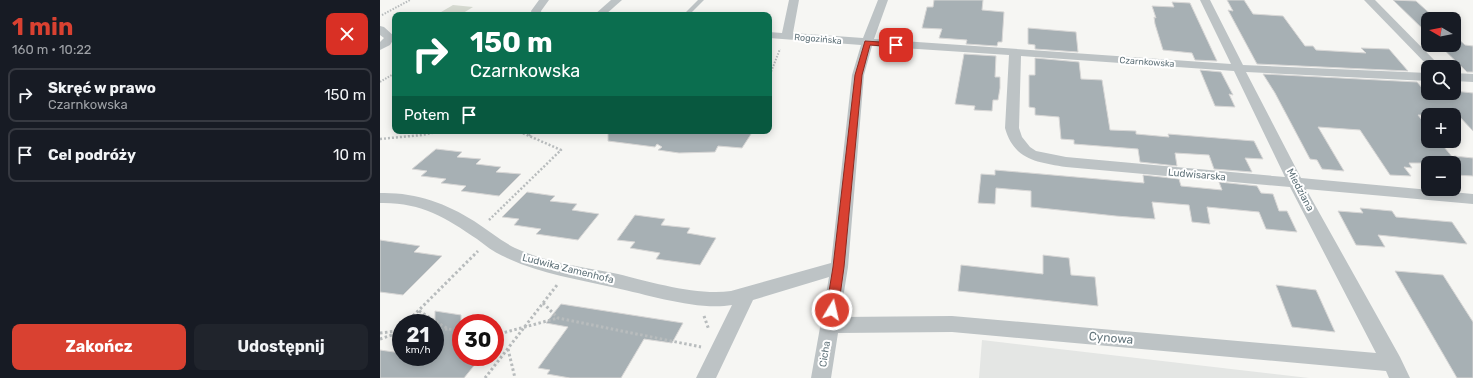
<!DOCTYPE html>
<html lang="pl">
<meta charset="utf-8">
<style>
body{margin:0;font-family:Rubik,sans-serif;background:#20242c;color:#f1f3f6;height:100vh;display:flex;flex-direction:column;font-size:15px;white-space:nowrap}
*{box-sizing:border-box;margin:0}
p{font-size:13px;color:#9ea1a6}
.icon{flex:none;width:22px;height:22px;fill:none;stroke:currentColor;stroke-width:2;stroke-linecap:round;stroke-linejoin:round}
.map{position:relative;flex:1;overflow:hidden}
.details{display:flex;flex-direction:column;background:#171b24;width:380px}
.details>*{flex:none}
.banner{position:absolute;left:12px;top:12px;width:380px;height:122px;border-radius:8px;box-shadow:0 2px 10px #0003;background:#0b6e4f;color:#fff;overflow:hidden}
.needle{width:26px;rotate:279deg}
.fabs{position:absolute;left:1041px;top:12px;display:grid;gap:8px}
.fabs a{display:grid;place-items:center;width:40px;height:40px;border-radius:8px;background:#171b24;box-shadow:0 2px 10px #0003;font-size:20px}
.speed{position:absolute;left:12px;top:314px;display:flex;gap:8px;font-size:20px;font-weight:700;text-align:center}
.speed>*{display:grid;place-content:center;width:52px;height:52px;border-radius:50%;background:#171b24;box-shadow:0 2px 10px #0003;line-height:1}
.speed small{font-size:10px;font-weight:400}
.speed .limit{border:6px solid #d22;background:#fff;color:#111}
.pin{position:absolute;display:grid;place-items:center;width:34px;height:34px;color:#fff;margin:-17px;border-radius:8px;box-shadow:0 2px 6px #0006}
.me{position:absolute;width:44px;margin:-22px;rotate:9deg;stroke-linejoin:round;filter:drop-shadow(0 0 3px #0008)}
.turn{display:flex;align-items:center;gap:14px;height:84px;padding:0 12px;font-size:18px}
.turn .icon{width:52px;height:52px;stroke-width:2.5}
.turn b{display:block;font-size:28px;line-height:34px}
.then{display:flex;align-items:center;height:38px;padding:0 12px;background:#0003;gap:8px;font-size:15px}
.round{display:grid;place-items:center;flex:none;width:42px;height:42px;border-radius:8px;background:#20242c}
.overview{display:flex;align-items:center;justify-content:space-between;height:68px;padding:0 12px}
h1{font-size:24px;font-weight:700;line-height:30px;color:#d94131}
.cta{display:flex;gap:8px;margin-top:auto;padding:8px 12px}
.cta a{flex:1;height:46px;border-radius:8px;background:#d94131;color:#fff;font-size:16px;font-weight:700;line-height:46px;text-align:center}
.cta a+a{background:#20242c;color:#f1f3f6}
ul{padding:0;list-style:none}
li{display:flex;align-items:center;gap:12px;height:54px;margin:0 8px 6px;padding:0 4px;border:2px solid #363941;border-radius:8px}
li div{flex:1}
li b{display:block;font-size:15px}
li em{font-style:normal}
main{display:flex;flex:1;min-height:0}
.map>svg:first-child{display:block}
.built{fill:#e4e6e4}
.green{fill:#d7dbd2}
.building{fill:#a7b0b4;stroke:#d8d7d6}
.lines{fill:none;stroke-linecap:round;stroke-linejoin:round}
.path-far2{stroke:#b8bcbd;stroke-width:2;stroke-dasharray:1.5 1.5;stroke-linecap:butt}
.path-far1{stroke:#b8bcbd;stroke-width:2.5;stroke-dasharray:2 2;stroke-linecap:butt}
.path{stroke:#b8bcbd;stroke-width:3;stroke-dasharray:2.5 2.5;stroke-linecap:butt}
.lane{fill:#bdc3c5;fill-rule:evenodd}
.street{fill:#bdc3c5;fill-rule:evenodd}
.route{fill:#d94131;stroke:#8d2a20}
.labels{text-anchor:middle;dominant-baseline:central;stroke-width:4;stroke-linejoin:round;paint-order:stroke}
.far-street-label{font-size:9px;fill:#63757c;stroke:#fff}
.street-label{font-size:10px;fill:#63757c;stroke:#fff}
.near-street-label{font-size:12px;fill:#63757c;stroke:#fff}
</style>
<main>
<section class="details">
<div class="overview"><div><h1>1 min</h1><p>160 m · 10:22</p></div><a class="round" style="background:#d93025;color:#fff"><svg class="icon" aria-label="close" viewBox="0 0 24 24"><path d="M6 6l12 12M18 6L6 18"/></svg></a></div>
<ul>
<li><svg class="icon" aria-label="right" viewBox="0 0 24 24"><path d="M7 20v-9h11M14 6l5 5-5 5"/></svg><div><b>Skręć w prawo</b><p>Czarnkowska</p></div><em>150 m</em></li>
<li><svg class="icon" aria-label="arrive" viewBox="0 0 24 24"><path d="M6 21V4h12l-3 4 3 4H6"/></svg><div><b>Cel podróży</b></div><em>10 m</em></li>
</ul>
<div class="cta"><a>Zakończ</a><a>Udostępnij</a></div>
</section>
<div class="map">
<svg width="1093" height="378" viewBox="0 0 1093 378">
<rect width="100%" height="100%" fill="#f6f6f3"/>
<!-- built -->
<polygon class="built" points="602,340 929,378 599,378"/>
<!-- green -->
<polygon class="green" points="73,5 93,7 80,15 56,15"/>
<!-- building -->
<g class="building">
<polygon points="554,0 603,0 602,10 624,12 622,42 618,42 617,46 586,44 587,40 559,38 562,29 542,28 547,7 553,7"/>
<polygon points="847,0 864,0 873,14 903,16 925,46 933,46 936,50 986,53 981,48 1009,49 1028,71 877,64 848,10 853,11"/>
<polygon points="1013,0 1036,1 1056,19 1048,19 1048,34"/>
<polygon points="792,2 810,3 837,61 815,60 812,53 783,50 775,24 774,17 776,18 772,6 794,7"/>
<polygon points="648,28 696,32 698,52 655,49 655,45 648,44"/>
<polygon points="1074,35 1085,45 1093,46 1093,72 1087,72 1059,45 1074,45"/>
<polygon points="584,54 616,56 615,77 620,77 620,88 618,100 613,100 612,111 594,110 595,106 575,104"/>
<polygon points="655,58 699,62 701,79 722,80 730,130 756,131 756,134 789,137 788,134 874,141 883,159 865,158 872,172 834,169 829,155 795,153 797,166 760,162 758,149 694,144 694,140 681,139 679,117 655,115 655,108 649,107 649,75 655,75"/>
<polygon points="820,70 841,72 853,95 849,94 855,107 835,106"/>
<polygon points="883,74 1037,82 1043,89 1048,89 1048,93 1074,93 1074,91 1093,93 1093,131 1078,115 1038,115 1048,128 1048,141 1059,141 1074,159 1074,156 1093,158 1093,176 1074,175 1074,163 1029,163 1032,168 1024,167 1031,176 1010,175 980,130 938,127 964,171 942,169 937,160 930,159 895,93"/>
<polygon points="228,131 373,131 362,148 338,146 335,152 299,153 278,150 282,147 277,144 275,147 228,141"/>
<polygon points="56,149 82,152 77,157 101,159 96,164 121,167 116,172 141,174 119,196 81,191 86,186 61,183 66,179 41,176 47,171 32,169"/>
<polygon points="615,170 764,183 763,175 799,179 801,186 842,190 839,182 877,186 881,193 893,194 899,211 907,211 917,232 886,229 879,212 827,207 830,224 812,222 809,205 772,202 775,219 736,216 651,207 651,191 616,188 615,204 598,203 601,174 615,175"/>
<polygon points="147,192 175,196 170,201 197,204 192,210 219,214 198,240 156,234 161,229 134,225 139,219 122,217"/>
<polygon points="980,208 1012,211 1016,217 1072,222 1087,244 998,235 1005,247 976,245 958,211 983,213"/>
<polygon points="255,215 285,219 281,225 310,228 307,233 336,238 320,265 276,259 280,253 250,248 255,242 237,240"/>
<polygon points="0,240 40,246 34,252 62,256 23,295 0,292"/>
<polygon points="663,255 689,258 691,275 715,277 718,306 578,291 581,265 663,274"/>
<polygon points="1015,271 1063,275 1093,322 1093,378 1077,378"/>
<polygon points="896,285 936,290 955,332 912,327"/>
<polygon points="181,304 303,323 292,343 264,339 241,378 190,378 167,374 170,370 158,368 188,327 166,323"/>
<polygon points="55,311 81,315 81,357 101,357 84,378 0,378 0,350 21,353 21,357 55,357"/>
</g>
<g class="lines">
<!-- path-far2 -->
<g class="path-far2">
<polyline points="2,15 30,0"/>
<polyline points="389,77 400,49"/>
<polyline points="0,82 15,73"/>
</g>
<!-- path-far1 -->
<g class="path-far1">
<polyline points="149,136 153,131"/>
<polyline points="0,139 42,135 61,131"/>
<polyline points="109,220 181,150 138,131"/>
</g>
<!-- path -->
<g class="path">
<polyline points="163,303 178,318 321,347"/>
<polyline points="39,311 68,329 81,331"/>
<polyline points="324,316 329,330"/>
<polyline points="26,323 98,251"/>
<polyline points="55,330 68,329"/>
<polyline points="0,333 17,331"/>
<polyline points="115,335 178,318"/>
<polyline points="0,339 15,334 21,328"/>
<polyline points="128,349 135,378"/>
<polyline points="105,378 177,285"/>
</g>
<!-- lane -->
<polygon class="lane" points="318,0 324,0 309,15 303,15"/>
<!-- street -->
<g class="street">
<polygon points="159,0 169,0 161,11 162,15 152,15 151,11"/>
<polygon points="231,0 242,0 225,15 214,15"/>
<path d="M 409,0 L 419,0 L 413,33 L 483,38 L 498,0 L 508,0 L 494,39 L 851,64 L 820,0 L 830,0 L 863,65 L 1048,73 L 1048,81 L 866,72 L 921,178 L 1093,194 L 1093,204 L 926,189 L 1020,357 L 1030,378 L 1009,378 L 1006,371 L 572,332 L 458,333 L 451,378 L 431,378 L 449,277 L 373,300 L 336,378 L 316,378 L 352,305 C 319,311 269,295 236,288 C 198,279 160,274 125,257 C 115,253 106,246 97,239 C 65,217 40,202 0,203 L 0,193 C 34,192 66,203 94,221 C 108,230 121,241 135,248 C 167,263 203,267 238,274 C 270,282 318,296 351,291 L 451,263 L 472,75 L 481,45 L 389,38 L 389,32 L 402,33 ZM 492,46 L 629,55 L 625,128 C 634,160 657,162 686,167 L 910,187 L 996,353 L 572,316 L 460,317 L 468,267 L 484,75 ZM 641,56 L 854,71 L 905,177 L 686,157 L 656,151 L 650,147 L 642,137 L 639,128 Z"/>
<polygon points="984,0 995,0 1061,67 1049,67"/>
<polygon points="0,26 4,27 15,37 10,45 0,50 0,42 4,38 0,35"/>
<polygon points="1074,73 1093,74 1093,82 1074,81"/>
</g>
</g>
<!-- route -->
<polygon class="route" points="485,41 516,43 520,45 516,47 490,45 482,75 464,267 458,310 456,314 452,315 448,314 446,310 453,267 475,75"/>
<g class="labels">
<!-- far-street labels -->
<g class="far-street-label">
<text transform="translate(438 39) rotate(5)">Rogozińska</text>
<text transform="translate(767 62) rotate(4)">Czarnkowska</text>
</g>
<!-- street labels -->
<g class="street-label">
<text transform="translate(817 175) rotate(5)">Ludwisarska</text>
<text transform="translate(920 190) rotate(62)">Miedziana</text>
<text transform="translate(188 269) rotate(14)">Ludwika Zamenhofa</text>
<text transform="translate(445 354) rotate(-81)">Cicha</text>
</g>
<!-- near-street labels -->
<g class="near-street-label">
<text transform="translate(731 338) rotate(5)">Cynowa</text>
</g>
</g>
</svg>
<div class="fabs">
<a><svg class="needle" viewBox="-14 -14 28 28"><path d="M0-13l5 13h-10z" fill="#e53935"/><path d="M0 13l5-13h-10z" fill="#9ea1a6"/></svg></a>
<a><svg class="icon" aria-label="search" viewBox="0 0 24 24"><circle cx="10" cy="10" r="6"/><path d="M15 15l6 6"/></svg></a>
<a>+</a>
<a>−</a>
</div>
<div class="speed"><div>21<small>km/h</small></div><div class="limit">30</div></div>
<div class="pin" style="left:516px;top:45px;background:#d93025"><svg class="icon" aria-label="arrive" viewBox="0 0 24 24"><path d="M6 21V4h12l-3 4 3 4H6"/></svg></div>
<svg class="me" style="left:452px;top:310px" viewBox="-20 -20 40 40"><circle r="17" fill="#d94131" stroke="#fff" stroke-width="3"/><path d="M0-11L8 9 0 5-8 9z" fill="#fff"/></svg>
<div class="banner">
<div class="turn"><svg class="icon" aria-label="right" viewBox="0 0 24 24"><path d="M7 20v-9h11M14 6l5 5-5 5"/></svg><div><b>150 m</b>Czarnkowska</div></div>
<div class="then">Potem<svg class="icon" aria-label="arrive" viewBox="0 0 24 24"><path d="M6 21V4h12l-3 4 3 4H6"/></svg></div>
</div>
</div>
</main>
